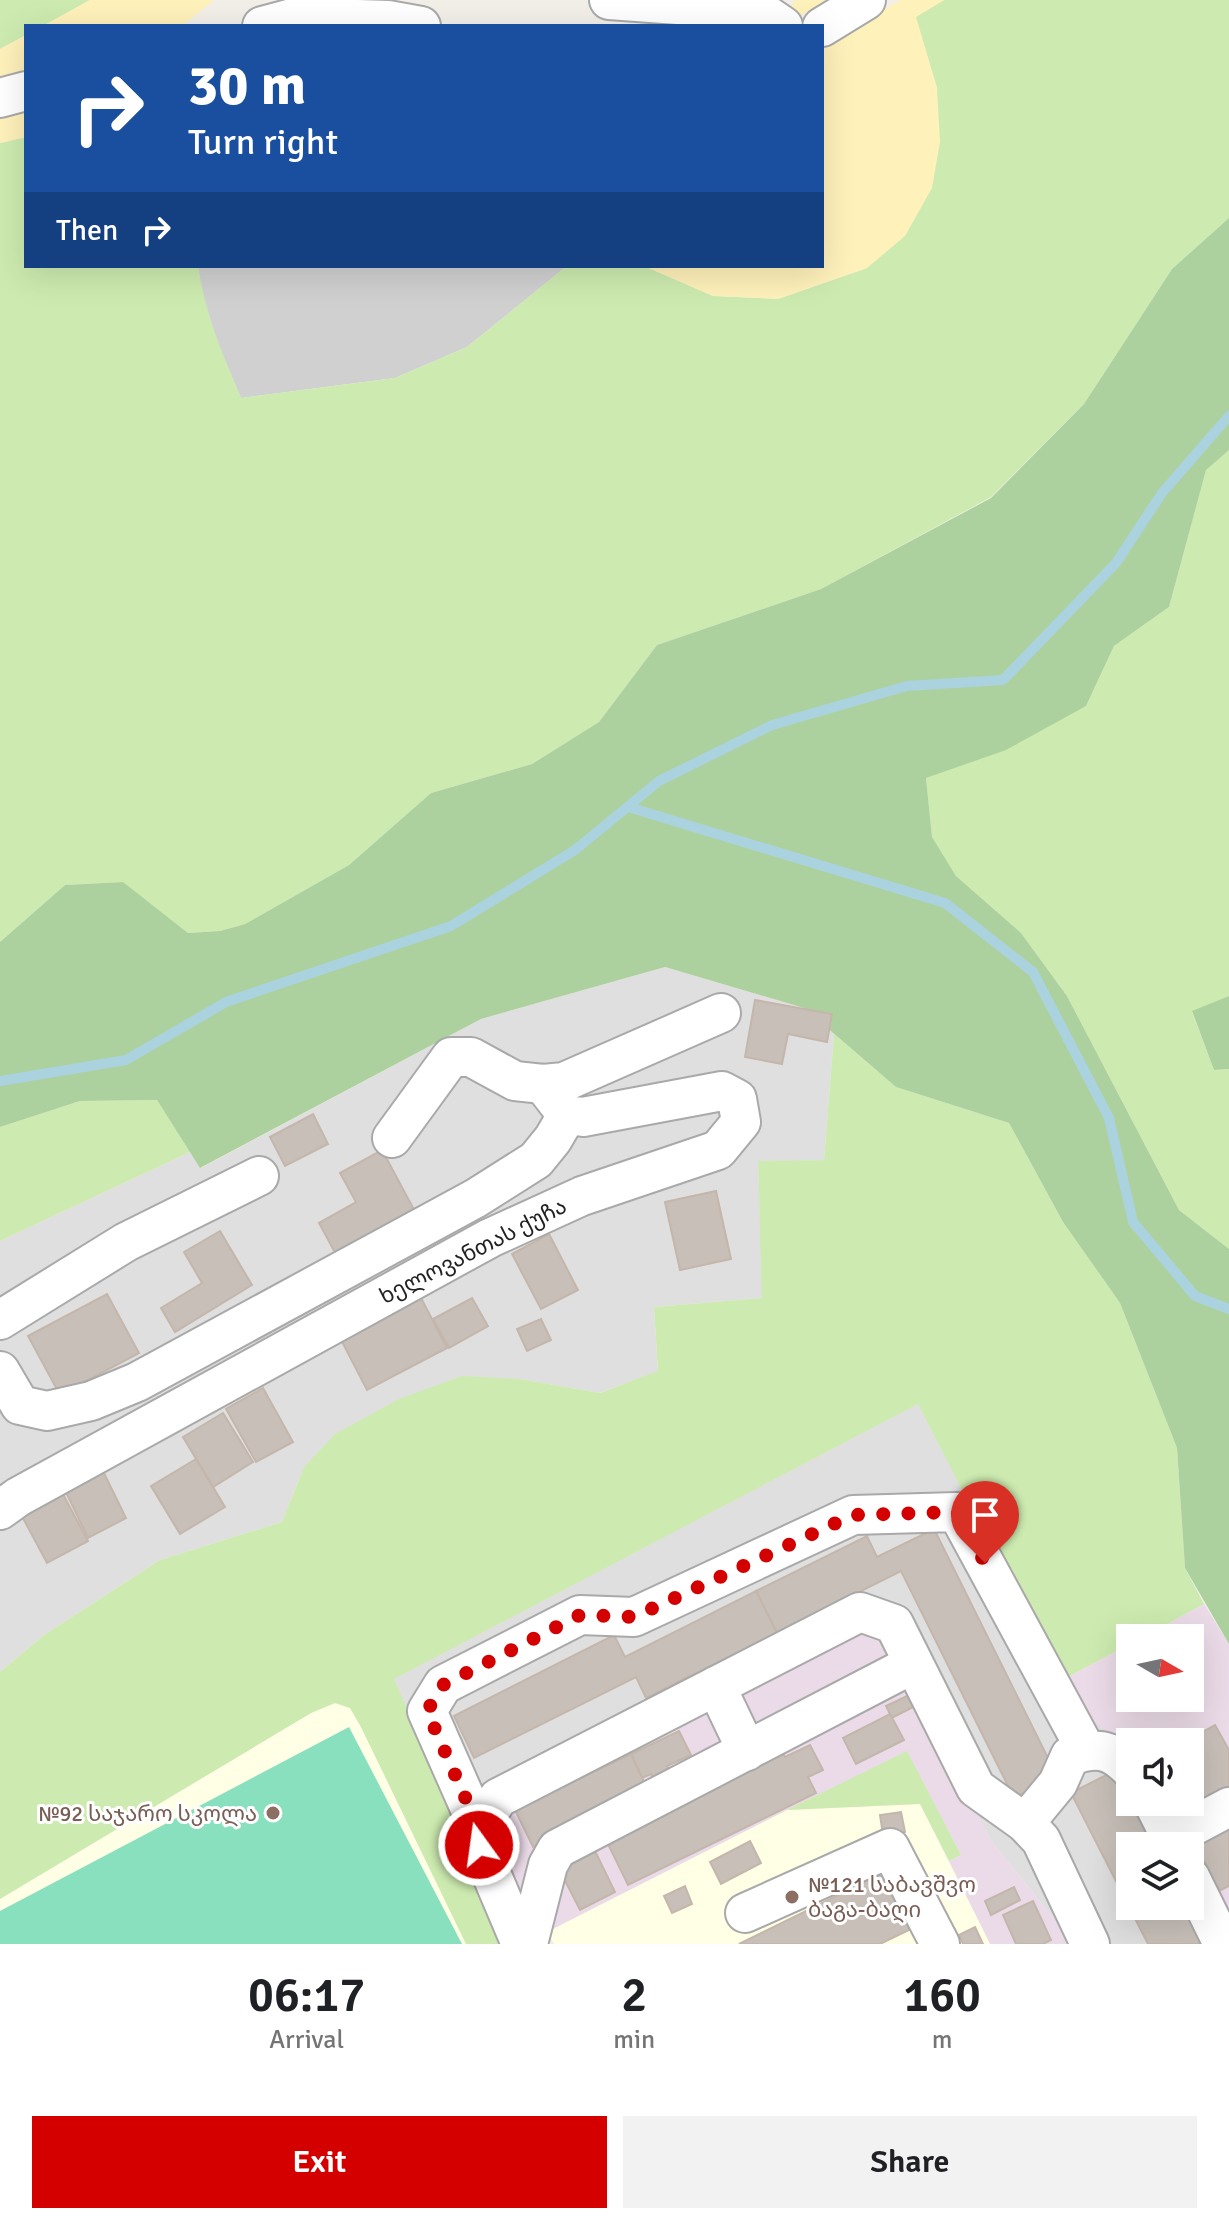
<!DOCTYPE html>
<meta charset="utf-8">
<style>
body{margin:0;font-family:Signika,"Noto Sans Georgian",sans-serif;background:#f2f2f2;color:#202124;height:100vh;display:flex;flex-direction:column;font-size:30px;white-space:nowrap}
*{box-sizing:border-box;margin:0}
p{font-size:26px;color:#757577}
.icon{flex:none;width:44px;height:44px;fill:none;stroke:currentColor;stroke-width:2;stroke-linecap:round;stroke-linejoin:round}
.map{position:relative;height:1944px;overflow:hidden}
.panel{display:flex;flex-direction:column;background:#fff;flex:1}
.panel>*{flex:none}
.guide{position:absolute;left:24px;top:24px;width:800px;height:244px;border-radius:0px;box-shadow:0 8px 32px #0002;background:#1a4fa0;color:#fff;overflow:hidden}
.needle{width:52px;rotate:99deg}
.tools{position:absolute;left:1116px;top:1624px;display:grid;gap:16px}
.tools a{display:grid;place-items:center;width:88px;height:88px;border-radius:0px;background:#fff;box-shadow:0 8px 32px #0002;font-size:40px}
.pin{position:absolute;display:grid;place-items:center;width:68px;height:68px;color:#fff;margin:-82px -34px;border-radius:50% 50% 50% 0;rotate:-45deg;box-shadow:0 0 8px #0007}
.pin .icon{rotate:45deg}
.me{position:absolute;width:88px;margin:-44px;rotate:346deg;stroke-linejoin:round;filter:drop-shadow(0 0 6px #0008)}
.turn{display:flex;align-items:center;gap:28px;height:168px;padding:0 32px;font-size:36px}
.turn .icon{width:104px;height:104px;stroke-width:2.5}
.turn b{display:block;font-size:56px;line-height:68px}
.then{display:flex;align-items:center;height:76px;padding:0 32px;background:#0003;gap:16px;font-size:30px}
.eta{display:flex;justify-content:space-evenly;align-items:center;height:136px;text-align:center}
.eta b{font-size:48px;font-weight:600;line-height:56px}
.action{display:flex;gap:16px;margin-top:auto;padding:16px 32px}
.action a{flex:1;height:92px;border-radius:0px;background:#d40000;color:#fff;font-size:32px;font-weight:600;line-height:92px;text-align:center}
.action a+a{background:#f2f2f2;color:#202124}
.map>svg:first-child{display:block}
.residential{fill:#e0dfdf}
.industrial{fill:#ebdbe8}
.education{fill:#ffffe5}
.religious{fill:#d0d0d0}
.grass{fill:#cdebb0}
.forest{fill:#add19e}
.sand{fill:#fff1ba}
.pitch{fill:#88e0be}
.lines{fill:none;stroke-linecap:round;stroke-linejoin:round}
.stream{stroke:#aad3df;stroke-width:10}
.building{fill:#c7bfb8;stroke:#c4b6ab;stroke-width:2}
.minor-casing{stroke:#a9a9a9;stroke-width:42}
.minor{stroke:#fff;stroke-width:38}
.route{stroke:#d40000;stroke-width:14;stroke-dasharray:0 25.2}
.education-dot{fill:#8d6e63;stroke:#fff;stroke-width:3}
.labels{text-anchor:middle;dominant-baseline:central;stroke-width:6;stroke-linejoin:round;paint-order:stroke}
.street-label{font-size:22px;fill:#222;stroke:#fff}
.education-label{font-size:22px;fill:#785e54;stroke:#fff;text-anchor:end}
</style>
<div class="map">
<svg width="1229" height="1944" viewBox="0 0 1229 1944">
<rect width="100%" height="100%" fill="#f2efe9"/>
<!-- residential -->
<g class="residential">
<polygon points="665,967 804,1008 834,1034 824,1160 758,1162 763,1298 654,1307 658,1372 599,1393 520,1379 304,1467 282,1522 160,1560 44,1635 0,1672 0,1241 190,1152 201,1168 481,1019"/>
<polygon points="919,1403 1060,1681 1130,1748 1130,1802 1165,1802 1186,1846 1130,1846 1130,1906 1190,1906 1190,1854 1229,1935 1229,1944 1067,1944 1056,1921 991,1841 894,1649 459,1821 393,1679"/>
</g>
<!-- industrial -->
<g class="industrial">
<polygon points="1204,1604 1229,1644 1229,1935 1165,1802 1190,1802 1190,1742 1130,1742 1130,1748 1081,1713 1060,1681 1130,1644 1130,1698 1190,1698 1190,1638 1141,1638"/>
<polygon points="861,1628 894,1648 991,1841 1056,1921 1067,1944 990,1944 949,1861 961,1855 907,1752 548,1932 541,1944 489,1846 497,1814"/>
</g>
<!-- education -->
<g class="education">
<polygon points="334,1703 350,1708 361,1727 466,1944 0,1944 0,1899 311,1713"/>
<polygon points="920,1804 990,1944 554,1944 547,1932 787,1810"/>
</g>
<!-- religious -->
<polygon class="religious" points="198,266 567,266 467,347 395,378 241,398 213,333 202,297"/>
<!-- grass -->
<g class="grass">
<polygon points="0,0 90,0 43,26 26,26 26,35 0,49"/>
<path d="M 944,0 L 1229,0 L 1229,218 L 1172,269 L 1084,404 L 991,497 L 821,589 L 657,645 L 599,722 L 532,764 L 431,793 L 349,865 L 245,924 L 220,931 L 188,933 L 122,882 L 65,885 L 0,942 L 0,143 L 26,137 L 26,266 L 198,266 C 205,313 222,354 241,398 L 395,378 L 467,347 L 567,266 L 644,266 L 713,296 L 778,299 L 867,268 L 937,88 L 915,17 Z"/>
<polygon points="1229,450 1229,996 1192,1012 1214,1070 1229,1069 1229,1249 1179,1210 1067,996 1021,933 956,876 932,838 926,778 1086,706 1114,646 1169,607 1206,469"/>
<polygon points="834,1034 896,1087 1009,1123 1063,1222 1120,1303 1177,1448 1185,1568 1204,1604 1141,1638 1130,1638 1130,1644 1060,1681 918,1404 394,1679 511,1944 466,1944 361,1727 350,1708 335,1703 311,1713 0,1899 0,1672 44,1635 160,1560 282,1522 304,1467 335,1434 399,1399 462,1376 520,1379 600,1393 658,1371 654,1307 762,1298 758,1161 824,1160"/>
<polygon points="157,1100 190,1152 0,1241 0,1127 80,1101"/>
<polygon points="907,1751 961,1855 949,1861 920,1804 787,1810"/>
</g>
<!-- forest -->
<g class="forest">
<polygon points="1229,218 1229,450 1206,470 1169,607 1114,646 1086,706 1006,750 926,778 932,837 956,876 1021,933 1067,996 1179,1210 1229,1249 1229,1644 1185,1568 1177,1448 1120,1303 1063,1222 1009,1123 896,1087 804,1008 665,967 481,1019 200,1168 157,1100 80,1101 0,1127 0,942 65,885 123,882 188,933 220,931 245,924 349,865 431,793 532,764 599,722 657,645 821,589 991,498 1084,404 1172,269"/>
<polygon points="1229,996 1229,1069 1214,1070 1192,1011"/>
</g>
<!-- sand -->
<g class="sand">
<polygon points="90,0 214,0 182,26 43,26"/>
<polygon points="796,0 827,0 783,26 772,26"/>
<polygon points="901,0 944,0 916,17 937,88 940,142 932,188 905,236 867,268 778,299 713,296 644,266 822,266 822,43"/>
<polygon points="26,35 26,78 0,85 0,49"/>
<polygon points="26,111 26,137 0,143 0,118"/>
</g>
<!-- pitch -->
<polygon class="pitch" points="349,1727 462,1944 0,1944 0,1911"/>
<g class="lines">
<!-- stream -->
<g class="stream">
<polyline points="628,807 945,903 1033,972 1109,1118 1133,1222 1195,1296 1229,1309"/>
<polyline points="0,1081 126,1060 226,1002 451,926 575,850 659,781 772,725 907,686 1003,680 1116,563 1162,493 1229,416"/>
</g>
</g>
<!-- building -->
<g class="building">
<polygon points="755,1000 832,1014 827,1042 788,1034 782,1064 745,1057"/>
<polygon points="313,1114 328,1144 285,1166 270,1137"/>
<polygon points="382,1150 418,1217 339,1260 319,1223 356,1202 340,1173"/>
<polygon points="716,1191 731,1259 680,1270 665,1202"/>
<polygon points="220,1231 252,1285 175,1332 161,1308 202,1283 184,1252"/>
<polygon points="549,1234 578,1290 541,1309 512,1254"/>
<polygon points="107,1294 139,1353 60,1395 28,1336"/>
<polygon points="419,1294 447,1348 367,1390 339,1336"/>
<polygon points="472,1298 488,1326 449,1348 433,1319"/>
<polygon points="541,1319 551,1340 527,1351 517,1329"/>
<polygon points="263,1388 293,1442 256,1462 226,1409"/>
<polygon points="223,1413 253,1462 213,1487 183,1437"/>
<polygon points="196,1459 225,1507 180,1534 151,1486"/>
<polygon points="100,1465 126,1518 88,1538 62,1484"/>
<polygon points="57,1483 88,1541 47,1563 16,1505"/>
<polygon points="934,1529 1057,1776 1014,1798 901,1571 777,1633 756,1591 867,1536 877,1557"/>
<polygon points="756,1591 777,1633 646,1698 636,1677 474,1758 454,1716 614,1635 625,1657"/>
<polygon points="911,1694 917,1705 892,1718 886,1706"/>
<polygon points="890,1714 904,1740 856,1764 843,1738"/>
<polygon points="1215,1725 1229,1750 1229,1788 1181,1815 1174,1802 1190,1802 1190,1742 1185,1742"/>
<polygon points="679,1731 691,1755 667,1766 670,1772 653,1780 651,1774 642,1778 631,1754"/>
<polygon points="810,1745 823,1770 808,1777 816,1793 628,1885 606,1840 783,1753 785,1757"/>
<polygon points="631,1754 646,1786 579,1825 533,1847 515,1810"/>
<polygon points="1114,1771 1153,1846 1130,1846 1130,1906 1183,1906 1203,1944 1148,1944 1071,1793"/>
<polygon points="901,1812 905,1832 883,1835 880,1815"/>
<polygon points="1229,1816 1229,1886 1219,1891 1191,1835"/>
<polygon points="750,1841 761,1863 721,1884 710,1862"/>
<polygon points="593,1847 615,1892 580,1910 557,1865"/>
<polygon points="887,1871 915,1927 880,1944 739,1944"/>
<polygon points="685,1886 692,1904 672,1913 664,1896"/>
<polygon points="1014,1887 1020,1900 991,1915 985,1901"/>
<polygon points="1033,1901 1051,1940 1043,1944 1016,1944 1003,1915"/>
<polygon points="975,1927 983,1944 963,1944 959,1935"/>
</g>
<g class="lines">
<defs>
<g id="minor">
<polyline points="609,0 761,11 783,26"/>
<polyline points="262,26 296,17 388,20 421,26"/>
<polyline points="822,27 866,0"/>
<polyline points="0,98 26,91"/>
<polyline points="392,1138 451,1057 471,1057 515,1081 543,1084 564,1082 721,1013"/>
<polyline points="0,1320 126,1242 259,1176"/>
<polyline points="0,1371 20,1405 47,1411 91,1401 137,1382 476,1198 536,1160 553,1139 567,1115"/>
<polyline points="0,1510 18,1497 490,1238 582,1196 718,1150 741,1122 737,1099 722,1091 583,1117 567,1115 543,1084"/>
<polyline points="716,1686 747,1751"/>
<polyline points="1153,1802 1175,1846"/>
<path d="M 1025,1823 L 1058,1783 L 1070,1756 C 1096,1747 1110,1748 1130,1769"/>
<polyline points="479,1829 427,1711 443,1685 580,1615 634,1617 853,1515 957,1512 1080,1739 1081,1752"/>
<polyline points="1171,1838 1229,1807"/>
<polyline points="1190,1877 1223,1944"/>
<polyline points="745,1913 890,1848 940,1944"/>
<polyline points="521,1944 479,1845 479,1829 498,1798 860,1612 894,1624 976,1788 1025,1823 1041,1840 1090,1944"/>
<polyline points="528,1944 548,1865 557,1849 913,1664"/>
</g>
</defs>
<!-- minor casing -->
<use href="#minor" class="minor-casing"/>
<!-- minor -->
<use href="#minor" class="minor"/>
</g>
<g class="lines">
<!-- route -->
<polyline class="route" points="479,1845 479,1829 427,1711 443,1685 580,1615 634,1617 853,1515 957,1512 985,1563"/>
</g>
<!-- markers -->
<g class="education-dot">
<circle cx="273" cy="1813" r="8"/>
<circle cx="792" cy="1897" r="8"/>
</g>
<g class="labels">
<!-- street labels -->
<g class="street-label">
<text transform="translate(473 1251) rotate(-27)">ხელოვანთას ქუჩა</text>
</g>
<!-- education labels -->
<g class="education-label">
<text x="257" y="1813">№92 საჯარო სკოლა</text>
<text x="808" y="1884" text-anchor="start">№121 საბავშვო<tspan x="808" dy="25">ბაგა-ბაღი</tspan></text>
</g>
</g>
</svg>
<div class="tools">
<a><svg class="needle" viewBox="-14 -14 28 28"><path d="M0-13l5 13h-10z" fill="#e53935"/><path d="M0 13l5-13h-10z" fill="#757577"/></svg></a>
<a><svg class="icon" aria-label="sound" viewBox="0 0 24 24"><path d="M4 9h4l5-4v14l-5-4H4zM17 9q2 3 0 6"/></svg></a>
<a><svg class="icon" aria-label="layers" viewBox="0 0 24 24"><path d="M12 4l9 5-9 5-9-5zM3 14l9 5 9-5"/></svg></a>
</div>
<div class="pin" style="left:985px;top:1563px;background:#d93025"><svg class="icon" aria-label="arrive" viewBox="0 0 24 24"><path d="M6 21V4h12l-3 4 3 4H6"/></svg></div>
<svg class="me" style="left:479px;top:1845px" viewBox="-20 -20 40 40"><circle r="17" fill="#d40000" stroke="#fff" stroke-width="3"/><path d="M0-11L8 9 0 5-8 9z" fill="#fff"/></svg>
<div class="guide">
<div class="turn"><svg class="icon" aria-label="right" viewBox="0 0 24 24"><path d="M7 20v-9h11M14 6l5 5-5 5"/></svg><div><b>30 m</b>Turn right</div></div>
<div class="then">Then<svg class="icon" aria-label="right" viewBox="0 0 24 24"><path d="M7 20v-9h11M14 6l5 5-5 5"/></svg></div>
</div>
</div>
<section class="panel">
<div class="eta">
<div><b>06:17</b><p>Arrival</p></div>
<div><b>2</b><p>min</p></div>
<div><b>160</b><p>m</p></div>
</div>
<div class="action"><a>Exit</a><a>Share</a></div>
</section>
